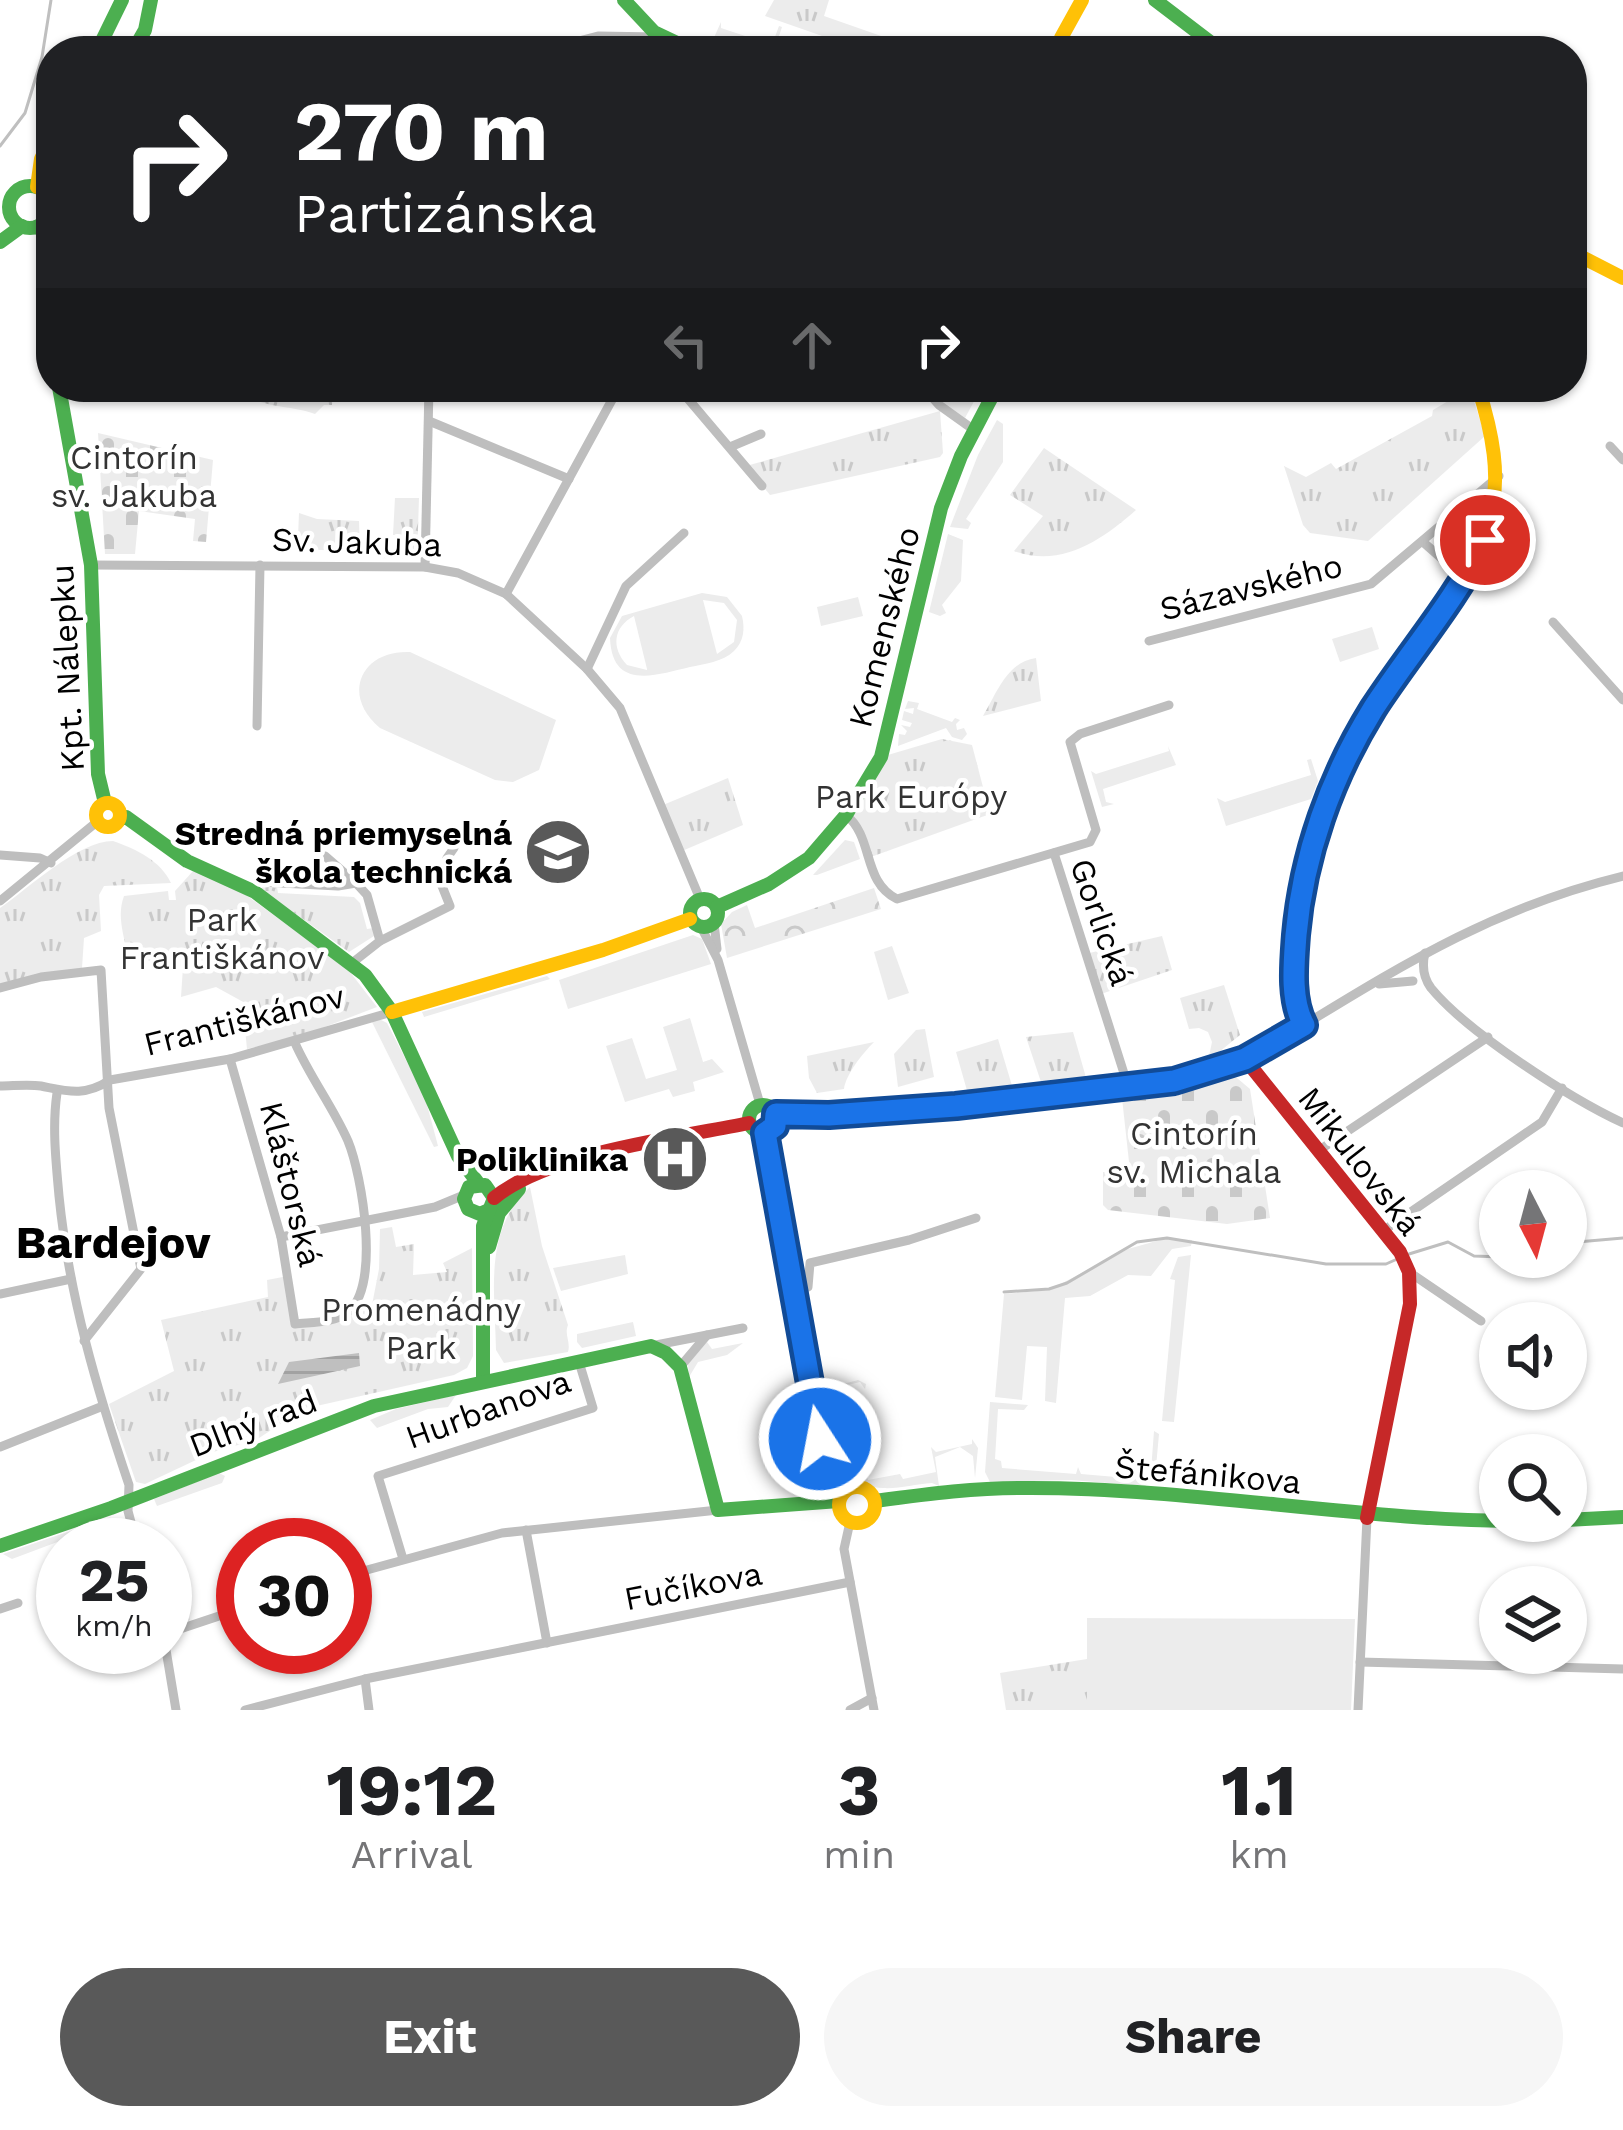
<!DOCTYPE html>
<meta charset="utf-8">
<style>
body{margin:0;font-family:"Work Sans",sans-serif;background:#f6f6f6;color:#202124;height:100vh;display:flex;flex-direction:column;font-size:45px;white-space:nowrap}
*{box-sizing:border-box;margin:0}
p{font-size:39px;color:#757577}
.icon{flex:none;width:66px;height:66px;fill:none;stroke:currentColor;stroke-width:2;stroke-linecap:round;stroke-linejoin:round}
.map{position:relative;height:1710px;overflow:hidden}
.details{display:flex;flex-direction:column;background:#fff;flex:1}
.details>*{flex:none}
.top-card{position:absolute;left:36px;top:36px;width:1551px;height:366px;border-radius:48px;box-shadow:0 3px 9px #0004;background:#202124;color:#fff;overflow:hidden}
.needle{width:78px;rotate:174deg}
.fabs{position:absolute;left:1479px;top:1170px;display:grid;gap:24px}
.fabs a{display:grid;place-items:center;width:108px;height:108px;border-radius:50%;background:#fff;box-shadow:0 3px 9px #0004;font-size:60px}
.speed{position:absolute;left:36px;top:1518px;display:flex;gap:24px;font-size:60px;font-weight:700;text-align:center}
.speed>*{display:grid;place-content:center;width:156px;height:156px;border-radius:50%;background:#fff;box-shadow:0 3px 9px #0004;line-height:1}
.speed small{font-size:30px;font-weight:400}
.speed .limit{border:18px solid #d22;background:#fff;color:#111}
.pin{position:absolute;display:grid;place-items:center;width:102px;height:102px;color:#fff;margin:-51px;border:6px solid #fff;border-radius:50%;box-shadow:0 3px 12px #0007}
.me{position:absolute;width:132px;margin:-66px;rotate:349deg;stroke-linejoin:round;filter:drop-shadow(0 0 9px #0008)}
.turn{display:flex;align-items:center;gap:42px;height:252px;padding:0 60px;font-size:54px}
.turn .icon{width:156px;height:156px;stroke-width:2.5}
.turn b{display:block;font-size:84px;line-height:102px}
.lanes{display:flex;align-items:center;height:114px;padding:0 60px;background:#0003;justify-content:center;gap:60px;direction:ltr}
.lanes .off{opacity:.35}
.eta{display:flex;justify-content:space-evenly;align-items:center;height:204px;text-align:center}
.eta b{font-size:72px;font-weight:700;line-height:84px}
.action{display:flex;gap:24px;margin-top:auto;padding:24px 60px}
.action a{flex:1;height:138px;border-radius:72px;background:#595959;color:#fff;font-size:48px;font-weight:700;line-height:138px;text-align:center}
.action a+a{background:#f6f6f6;color:#202124}
.map>svg:first-child{display:block}
.grass{fill:#ececec;fill-rule:evenodd}
.forest{fill:url(#forest-crowns)}
.cemetery{fill:url(#cemetery-stones)}
.park{fill:url(#park-tufts)}
.water{fill:url(#water-rules)}
.lines{fill:none;stroke-linecap:round;stroke-linejoin:round}
.stream{stroke:#bfbfbf;stroke-width:3}
.street{stroke:#bebebe;stroke-width:9}
.fast{stroke:#4caf50;stroke-width:14}
.slow{stroke:#ffc107;stroke-width:14}
.jam{stroke:#c62828;stroke-width:14}
.route-casing{stroke:#114b97;stroke-width:30}
.route{stroke:#1a73e8;stroke-width:21}
.labels{text-anchor:middle;dominant-baseline:central;stroke-width:9;stroke-linejoin:round;paint-order:stroke}
.park-label{font-size:33px;fill:#333;stroke:#fff}
.street-label{font-size:33px;fill:#000;stroke:#fff}
.poi-label{font-size:33px;font-weight:bold;fill:#000;stroke:#fff;text-anchor:end}
.district-label{font-size:45px;font-weight:bold;fill:#000;stroke:#fff}
</style>
<div class="map">
<svg width="1623" height="1710" viewBox="0 0 1623 1710">
<defs>
<pattern id="forest-crowns" width="20" height="18" patternUnits="userSpaceOnUse" patternTransform="scale(3)"><rect width="20" height="18" fill="#ececec"/><path d="M2 6a3 3 0 1 1 6 0M12 15a3 3 0 1 1 6 0" fill="none" stroke="#c9c9c9"/></pattern>
<pattern id="cemetery-stones" width="16" height="16" patternUnits="userSpaceOnUse" patternTransform="scale(3)"><rect width="16" height="16" fill="#ececec"/><path d="M2 7V4a2 2 0 0 1 4 0v3zM10 15v-3a2 2 0 0 1 4 0v3z" fill="#c9c9c9"/></pattern>
<pattern id="park-tufts" width="24" height="20" patternUnits="userSpaceOnUse" patternTransform="scale(3)"><rect width="24" height="20" fill="#ececec"/><path d="M3 7l-1-3M5 7V3M7 7l1-3M15 17l-1-3M17 17v-4M19 17l1-3" fill="none" stroke="#c9c9c9"/></pattern>
<pattern id="water-rules" width="6" height="5" patternUnits="userSpaceOnUse" patternTransform="scale(3)"><rect width="6" height="5" fill="#bfbfbf"/><path d="M0 2.5h6" fill="none" stroke="#a2a2a2"/></pattern>
</defs>
<rect width="100%" height="100%" fill="#fff"/>
<!-- grass -->
<g class="grass">
<polygon points="721,22 721,28 772,45 779,26 782,27 774,51 740,51 712,42"/>
<polygon points="929,387 974,387 979,392 965,418 940,401"/>
<polygon points="997,420 1003,424 1003,462 966,519 971,523 968,529 950,527 978,455"/>
<polygon points="948,534 963,540 961,581 942,605 946,613 940,616 929,612"/>
<path d="M 702,593 L 727,597 L 742,616 C 745,629 744,641 734,651 C 723,662 704,664 690,667 C 656,675 612,691 610,638 L 622,616 ZM 703,600 L 724,603 L 737,620 L 734,642 L 717,654 ZM 634,616 L 647,669 L 647,670 L 627,665 C 611,648 613,627 634,616 Z"/>
<polygon points="858,597 863,616 821,626 817,607"/>
<polygon points="1372,627 1379,649 1340,662 1332,639"/>
<path d="M 410,652 L 556,720 L 539,770 L 513,782 L 495,780 L 380,728 C 341,696 360,650 410,652 Z"/>
<polygon points="908,701 919,703 917,709 952,722 955,718 960,720 956,724 957,730 964,728 967,734 962,740 952,737 946,728 898,746 899,734 905,735 907,731 901,725 910,727 912,723 902,720 904,711 913,714 914,708 905,709"/>
<polygon points="1168,746 1176,765 1103,789 1106,802 1114,804 1102,807 1091,771 1096,774 1169,751"/>
<polygon points="1311,759 1318,781 1311,799 1226,826 1217,798 1225,802 1311,775 1307,760"/>
<polygon points="845,840 854,842 860,859 817,875 813,875"/>
<polygon points="693,935 702,939 711,964 568,1009 559,980"/>
<polygon points="892,946 909,993 888,1000 874,952"/>
<polygon points="547,976 550,979 424,1017 422,1012"/>
<polygon points="690,1018 703,1062 712,1059 724,1072 693,1082 695,1091 673,1097 669,1089 625,1102 606,1046 632,1038 646,1079 677,1070 663,1027"/>
<polygon points="379,1019 387,1023 425,1097 438,1146 434,1147 372,1022"/>
<polygon points="1167,1238 1192,1240 1191,1246 1172,1249 1151,1276 1128,1275 1090,1296 1065,1298 1056,1403 1045,1401 1047,1347 1027,1346 1022,1400 995,1397 1004,1294 1049,1290 1128,1249"/>
<polygon points="625,1255 628,1274 561,1291 553,1268"/>
<polygon points="1191,1255 1174,1422 1162,1421 1175,1280 1170,1279 1178,1257"/>
<polygon points="633,1322 636,1336 582,1348 577,1342 577,1334"/>
<polygon points="707,1342 712,1349 743,1343 727,1355 698,1362 689,1377 688,1364"/>
<path d="M 858,1380 L 866,1384 L 865,1389 L 860,1382 L 823,1391 L 826,1403 L 848,1399 L 852,1404 L 868,1480 L 900,1474 L 903,1479 L 936,1472 L 931,1447 L 936,1452 L 972,1444 L 972,1439 L 978,1448 L 975,1478 L 973,1456 L 960,1447 L 935,1457 L 939,1486 L 932,1483 C 915,1484 899,1489 883,1488 C 835,1486 826,1423 821,1390 Z"/>
<polygon points="456,1395 448,1407 428,1409 377,1428 370,1420 396,1409"/>
<polygon points="990,1402 1028,1405 1024,1410 998,1409 995,1459 1001,1461 1002,1468 1076,1474 1078,1467 1081,1474 1116,1477 1119,1470 1120,1477 1142,1479 1144,1471 1151,1471 1154,1431 1159,1434 1155,1478 1145,1486 1071,1480 990,1482 985,1472"/>
<polygon points="219,1473 225,1476 222,1483 157,1506 154,1499"/>
<polygon points="111,1517 100,1526 12,1559 3,1554"/>
<polygon points="1087,1618 1355,1619 1351,1710 1087,1710"/>
</g>
<!-- forest -->
<polygon class="forest" points="874,888 881,909 727,958 721,924 732,912 747,905 755,928"/>
<!-- cemetery -->
<g class="cemetery">
<polygon points="98,433 213,460 206,542 193,541 195,519 139,511 135,554 105,554"/>
<polygon points="1225,1074 1237,1078 1250,1089 1270,1218 1227,1224 1108,1210 1103,1205 1103,1172 1130,1171 1122,1098"/>
</g>
<!-- park -->
<g class="park">
<polygon points="774,0 829,0 824,16 924,51 865,51 765,16"/>
<path d="M 241,387 L 333,387 L 332,405 L 324,405 L 315,414 C 286,404 268,410 241,392 Z"/>
<polygon points="1470,388 1485,436 1368,541 1310,533 1303,525 1284,466 1306,477 1331,463 1336,469 1432,416 1433,410"/>
<polygon points="940,411 943,453 940,457 770,495 746,466"/>
<path d="M 1044,448 L 1136,510 C 1102,540 1062,568 1014,551 L 1043,516 L 1010,495 Z"/>
<polygon points="395,498 419,498 417,559 380,558 383,541 397,541 398,535 393,535"/>
<polygon points="299,513 317,519 359,521 360,551 282,549 283,538 298,537"/>
<path d="M 1036,658 L 1041,701 L 983,716 C 997,693 1007,662 1036,658 Z"/>
<polygon points="942,739 972,745 990,814 868,858 846,815 881,757"/>
<polygon points="728,778 743,825 682,851 663,805"/>
<path d="M 113,841 C 136,849 161,861 171,883 L 104,886 L 99,895 L 101,931 L 84,938 L 82,968 L 0,984 L 0,908 C 29,888 78,841 113,841 Z"/>
<path d="M 193,871 L 231,884 L 308,940 L 350,972 L 377,1007 L 301,1036 L 247,1049 L 245,1029 L 265,1014 L 216,987 L 181,997 L 183,967 L 138,959 L 137,954 L 127,953 C 123,932 117,915 124,896 L 168,891 L 169,900 L 176,900 L 175,891 Z"/>
<polygon points="263,886 277,887 278,893 354,897 360,903 367,929 374,928 374,936 349,952 261,889"/>
<polygon points="1162,936 1172,970 1098,995 1085,954"/>
<polygon points="1224,985 1240,1035 1208,1061 1212,1042 1208,1032 1199,1028 1189,1029 1180,998"/>
<polygon points="925,1029 934,1077 898,1087 894,1054 916,1030"/>
<polygon points="1073,1032 1087,1081 1042,1085 1026,1037"/>
<polygon points="998,1039 1013,1089 968,1094 956,1052"/>
<path d="M 874,1042 C 863,1053 846,1074 844,1089 L 817,1093 L 809,1078 L 807,1056 Z"/>
<path d="M 530,1187 L 542,1246 L 568,1325 C 564,1335 571,1342 568,1352 L 504,1363 L 496,1350 C 495,1291 483,1230 530,1187 Z"/>
<polygon points="392,1227 396,1247 414,1244 413,1275 447,1272 443,1263 472,1248 473,1356 467,1368 454,1375 312,1407 313,1417 282,1423 256,1440 213,1452 145,1484 136,1482 109,1404 174,1371 161,1320 268,1297 267,1280 288,1276 295,1324 340,1318 358,1301 372,1305 379,1269 380,1229"/>
<polygon points="165,1547 190,1620 174,1625 165,1600"/>
<polygon points="1087,1659 1087,1710 1006,1710 1000,1673"/>
</g>
<!-- water -->
<polygon class="water" points="359,1353 360,1366 278,1384 289,1362"/>
<g class="lines">
<!-- stream -->
<g class="stream">
<polyline points="0,146 25,113 42,57 51,0"/>
<polyline points="1566,1243 1623,1238"/>
<polyline points="1409,1254 1448,1242 1474,1256 1501,1257"/>
<polyline points="1004,1292 1049,1289 1067,1283 1137,1242 1167,1238 1326,1264 1386,1264 1395,1260"/>
</g>
<!-- street -->
<g class="street">
<polyline points="540,51 598,36 657,37"/>
<polyline points="678,387 762,486"/>
<polyline points="923,387 939,405 974,430"/>
<polyline points="429,421 569,479"/>
<polyline points="1610,446 1623,460"/>
<polyline points="730,447 761,434"/>
<polyline points="1423,542 1464,578"/>
<polyline points="91,565 425,567 458,573 506,594 587,669 620,708 700,899"/>
<polyline points="425,567 429,387"/>
<polyline points="506,594 619,387"/>
<polyline points="1553,622 1623,700"/>
<polyline points="1149,641 1371,584 1499,476"/>
<polyline points="587,669 626,586 684,533"/>
<polyline points="257,726 260,565"/>
<path d="M 846,815 C 874,837 862,882 897,899 L 1090,842 L 1096,830 L 1070,742 L 1080,734 L 1169,705"/>
<polyline points="1054,853 1128,1086"/>
<polyline points="0,855 40,858 51,863"/>
<polyline points="325,856 356,883"/>
<polyline points="261,882 338,886 356,883 367,895 380,941"/>
<polyline points="0,901 98,821"/>
<polyline points="714,923 717,949"/>
<polyline points="701,927 718,960 760,1104"/>
<path d="M 1425,953 C 1422,965 1423,977 1431,988 C 1467,1032 1571,1099 1623,1123"/>
<polyline points="352,963 380,941 450,906 438,876 446,869 447,858 454,848"/>
<polyline points="1379,984 1413,981"/>
<polyline points="0,988 41,977 101,970 109,1108 141,1269 84,1341"/>
<path d="M 1304,1025 C 1410,960 1500,906 1623,876"/>
<path d="M 230,1059 L 281,1237 L 295,1324 C 311,1322 335,1323 348,1312 C 381,1286 362,1175 348,1141 C 333,1107 310,1077 295,1043"/>
<path d="M 0,1086 C 13,1086 28,1084 41,1086 C 67,1091 84,1097 110,1080 L 230,1059 L 392,1012"/>
<path d="M 57,1093 C 52,1127 56,1162 59,1196 C 69,1296 97,1390 129,1485 L 128,1511 L 137,1545"/>
<polyline points="765,1133 795,1317 827,1474 823,1493 814,1501"/>
<polyline points="1318,1151 1488,1037"/>
<polyline points="1383,1231 1542,1122 1562,1088"/>
<polyline points="281,1237 435,1207 464,1195"/>
<polyline points="1409,1272 1481,1321"/>
<polyline points="791,1291 808,1287 810,1263 909,1240 976,1218"/>
<polyline points="0,1294 71,1279"/>
<polyline points="651,1346 743,1328"/>
<polyline points="680,1367 707,1335"/>
<polyline points="0,1447 103,1406"/>
<polyline points="825,1449 848,1489"/>
<polyline points="850,1522 844,1549 874,1710"/>
<polyline points="526,1530 547,1643"/>
<polyline points="403,1559 378,1476 593,1408 579,1362"/>
<polyline points="345,1576 502,1533 718,1510"/>
<polyline points="0,1609 18,1603"/>
<polyline points="165,1634 243,1608"/>
<polyline points="165,1644 176,1710"/>
<polyline points="1360,1662 1623,1669"/>
<polyline points="365,1679 369,1710"/>
<polyline points="245,1710 365,1679 850,1582"/>
<polyline points="850,1710 872,1698"/>
<polyline points="1358,1710 1367,1518"/>
</g>
<!-- fast -->
<g class="fast">
<polyline points="624,0 654,32 694,51"/>
<polyline points="1155,0 1222,51"/>
<polyline points="97,51 122,0"/>
<polyline points="133,51 145,30 151,0"/>
<circle cx="30" cy="207" r="21"/>
<polyline points="45,193 51,193"/>
<polyline points="48,216 51,223"/>
<polyline points="38,226 51,242"/>
<polyline points="0,242 22,226"/>
<polyline points="59,387 91,565 98,774 105,803"/>
<polyline points="120,819 126,817 187,861 255,892 365,975 392,1012 458,1156 478,1183"/>
<circle cx="704" cy="913" r="14"/>
<polyline points="717,907 769,884 809,858 846,815 881,757 941,508 961,456 997,387"/>
<circle cx="763" cy="1119" r="14"/>
<path d="M 776,1114 L 829,1115 L 956,1106 L 1174,1081 L 1245,1059 L 1304,1025 C 1291,996 1293,965 1296,935 C 1308,814 1367,716 1436,619"/>
<polyline points="489,1247 499,1213 519,1189"/>
<polyline points="483,1381 483,1226 494,1198 485,1185 469,1187 464,1199 468,1209 480,1214 489,1210"/>
<path d="M 875,1501 C 927,1494 979,1487 1031,1488 C 1200,1488 1367,1523 1537,1521"/>
<polyline points="1566,1520 1623,1517"/>
<polyline points="0,1546 111,1508 374,1406 651,1346 666,1353 680,1367 718,1510 839,1501"/>
</g>
<!-- slow -->
<g class="slow">
<polyline points="1059,51 1061,38 1082,0"/>
<polyline points="37,187 41,159 51,138"/>
<polyline points="1572,252 1623,278"/>
<path d="M 1436,619 C 1498,534 1510,488 1478,387"/>
<circle cx="108" cy="815" r="12"/>
<polyline points="392,1012 603,950 690,919"/>
<circle cx="857" cy="1505" r="18"/>
</g>
<!-- jam -->
<g class="jam">
<polyline points="1245,1059 1400,1252 1409,1272 1410,1304 1367,1518"/>
<path d="M 494,1198 C 550,1152 678,1138 749,1123"/>
</g>
</g>
<g class="lines">
<defs>
<path id="route" d="M 820,1439 L 765,1133 L 775,1126 L 776,1114 L 829,1115 L 956,1106 L 1174,1081 L 1245,1059 L 1304,1025 C 1290,1000 1294,963 1296,935 C 1303,855 1331,777 1373,709 C 1410,652 1455,601 1485,540"/>
</defs>
<!-- route casing -->
<use href="#route" class="route-casing"/>
<!-- route -->
<use href="#route" class="route"/>
</g>
<!-- icons -->
<defs>
<symbol id="school-disc" viewBox="-11 -11 22 22"><circle r="9.5" fill="#595959" stroke="#fff"/><path d="M0-5L7-2L0 1L-7-2ZM-4 1L0 2.5L4 1V4Q0 6-4 4Z" fill="#fff"/></symbol>
<symbol id="hospital-disc" viewBox="-11 -11 22 22"><circle r="9.5" fill="#595959" stroke="#fff"/><path d="M-5-5h3v3.5h4V-5h3V5h-3V1.5h-4V5h-3Z" fill="#fff"/></symbol>
</defs>
<g fill-rule="evenodd">
<use href="#school-disc" x="520" y="814" width="76" height="76"/>
<use href="#hospital-disc" x="637" y="1121" width="76" height="76"/>
</g>
<g class="labels">
<!-- park labels -->
<g class="park-label">
<text x="134" y="457">Cintorín<tspan x="134" dy="38">sv. Jakuba</tspan></text>
<text x="911" y="796">Park Európy</text>
<text x="222" y="919">Park<tspan x="222" dy="38">Františkánov</tspan></text>
<text x="1194" y="1133">Cintorín<tspan x="1194" dy="38">sv. Michala</tspan></text>
<text x="421" y="1309">Promenádny<tspan x="421" dy="38">Park</tspan></text>
</g>
<!-- street labels -->
<g class="street-label">
<text transform="translate(357 542) rotate(2)">Sv. Jakuba</text>
<text transform="translate(1251 587) rotate(-14)">Sázavského</text>
<text transform="translate(884 627) rotate(-76)">Komenského</text>
<text transform="translate(67 668) rotate(-93)">Kpt. Nálepku</text>
<text transform="translate(1102 922) rotate(71)">Gorlická</text>
<text transform="translate(244 1020) rotate(-14)">Františkánov</text>
<text transform="translate(1360 1161) rotate(52)">Mikulovská</text>
<text transform="translate(291 1184) rotate(76)">Kláštorská</text>
<text transform="translate(488 1409) rotate(-20)">Hurbanova</text>
<text transform="translate(253 1423) rotate(-21)">Dlhý rad</text>
<text transform="translate(1208 1474) rotate(5)">Štefánikova</text>
<text transform="translate(693 1586) rotate(-11)">Fučíkova</text>
</g>
<!-- poi labels -->
<g class="poi-label">
<text x="512" y="833">Stredná priemyselná<tspan x="512" dy="38">škola technická</tspan></text>
<text x="628" y="1159">Poliklinika</text>
</g>
<!-- district labels -->
<g class="district-label">
<text x="113" y="1242">Bardejov</text>
</g>
</g>
</svg>
<div class="fabs">
<a><svg class="needle" viewBox="-14 -14 28 28"><path d="M0-13l5 13h-10z" fill="#e53935"/><path d="M0 13l5-13h-10z" fill="#757577"/></svg></a>
<a><svg class="icon" aria-label="sound" viewBox="0 0 24 24"><path d="M4 9h4l5-4v14l-5-4H4zM17 9q2 3 0 6"/></svg></a>
<a><svg class="icon" aria-label="search" viewBox="0 0 24 24"><circle cx="10" cy="10" r="6"/><path d="M15 15l6 6"/></svg></a>
<a><svg class="icon" aria-label="layers" viewBox="0 0 24 24"><path d="M12 4l9 5-9 5-9-5zM3 14l9 5 9-5"/></svg></a>
</div>
<div class="speed"><div>25<small>km/h</small></div><div class="limit">30</div></div>
<div class="pin" style="left:1485px;top:540px;background:#d93025"><svg class="icon" aria-label="arrive" viewBox="0 0 24 24"><path d="M6 21V4h12l-3 4 3 4H6"/></svg></div>
<svg class="me" style="left:820px;top:1439px" viewBox="-20 -20 40 40"><circle r="17" fill="#1a73e8" stroke="#fff" stroke-width="3"/><path d="M0-11L8 9 0 5-8 9z" fill="#fff"/></svg>
<div class="top-card">
<div class="turn"><svg class="icon" aria-label="right" viewBox="0 0 24 24"><path d="M7 20v-9h11M14 6l5 5-5 5"/></svg><div><b>270 m</b>Partizánska</div></div>
<div class="lanes"><svg class="icon off" aria-label="left" viewBox="0 0 24 24"><path d="M17 20v-9H6M10 6l-5 5 5 5"/></svg><svg class="icon off" aria-label="ahead" viewBox="0 0 24 24"><path d="M12 20V5M6 11l6-6 6 6"/></svg><svg class="icon" aria-label="right" viewBox="0 0 24 24"><path d="M7 20v-9h11M14 6l5 5-5 5"/></svg></div>
</div>
</div>
<section class="details">
<div class="eta">
<div><b>19:12</b><p>Arrival</p></div>
<div><b>3</b><p>min</p></div>
<div><b>1.1</b><p>km</p></div>
</div>
<div class="action"><a>Exit</a><a>Share</a></div>
</section>
